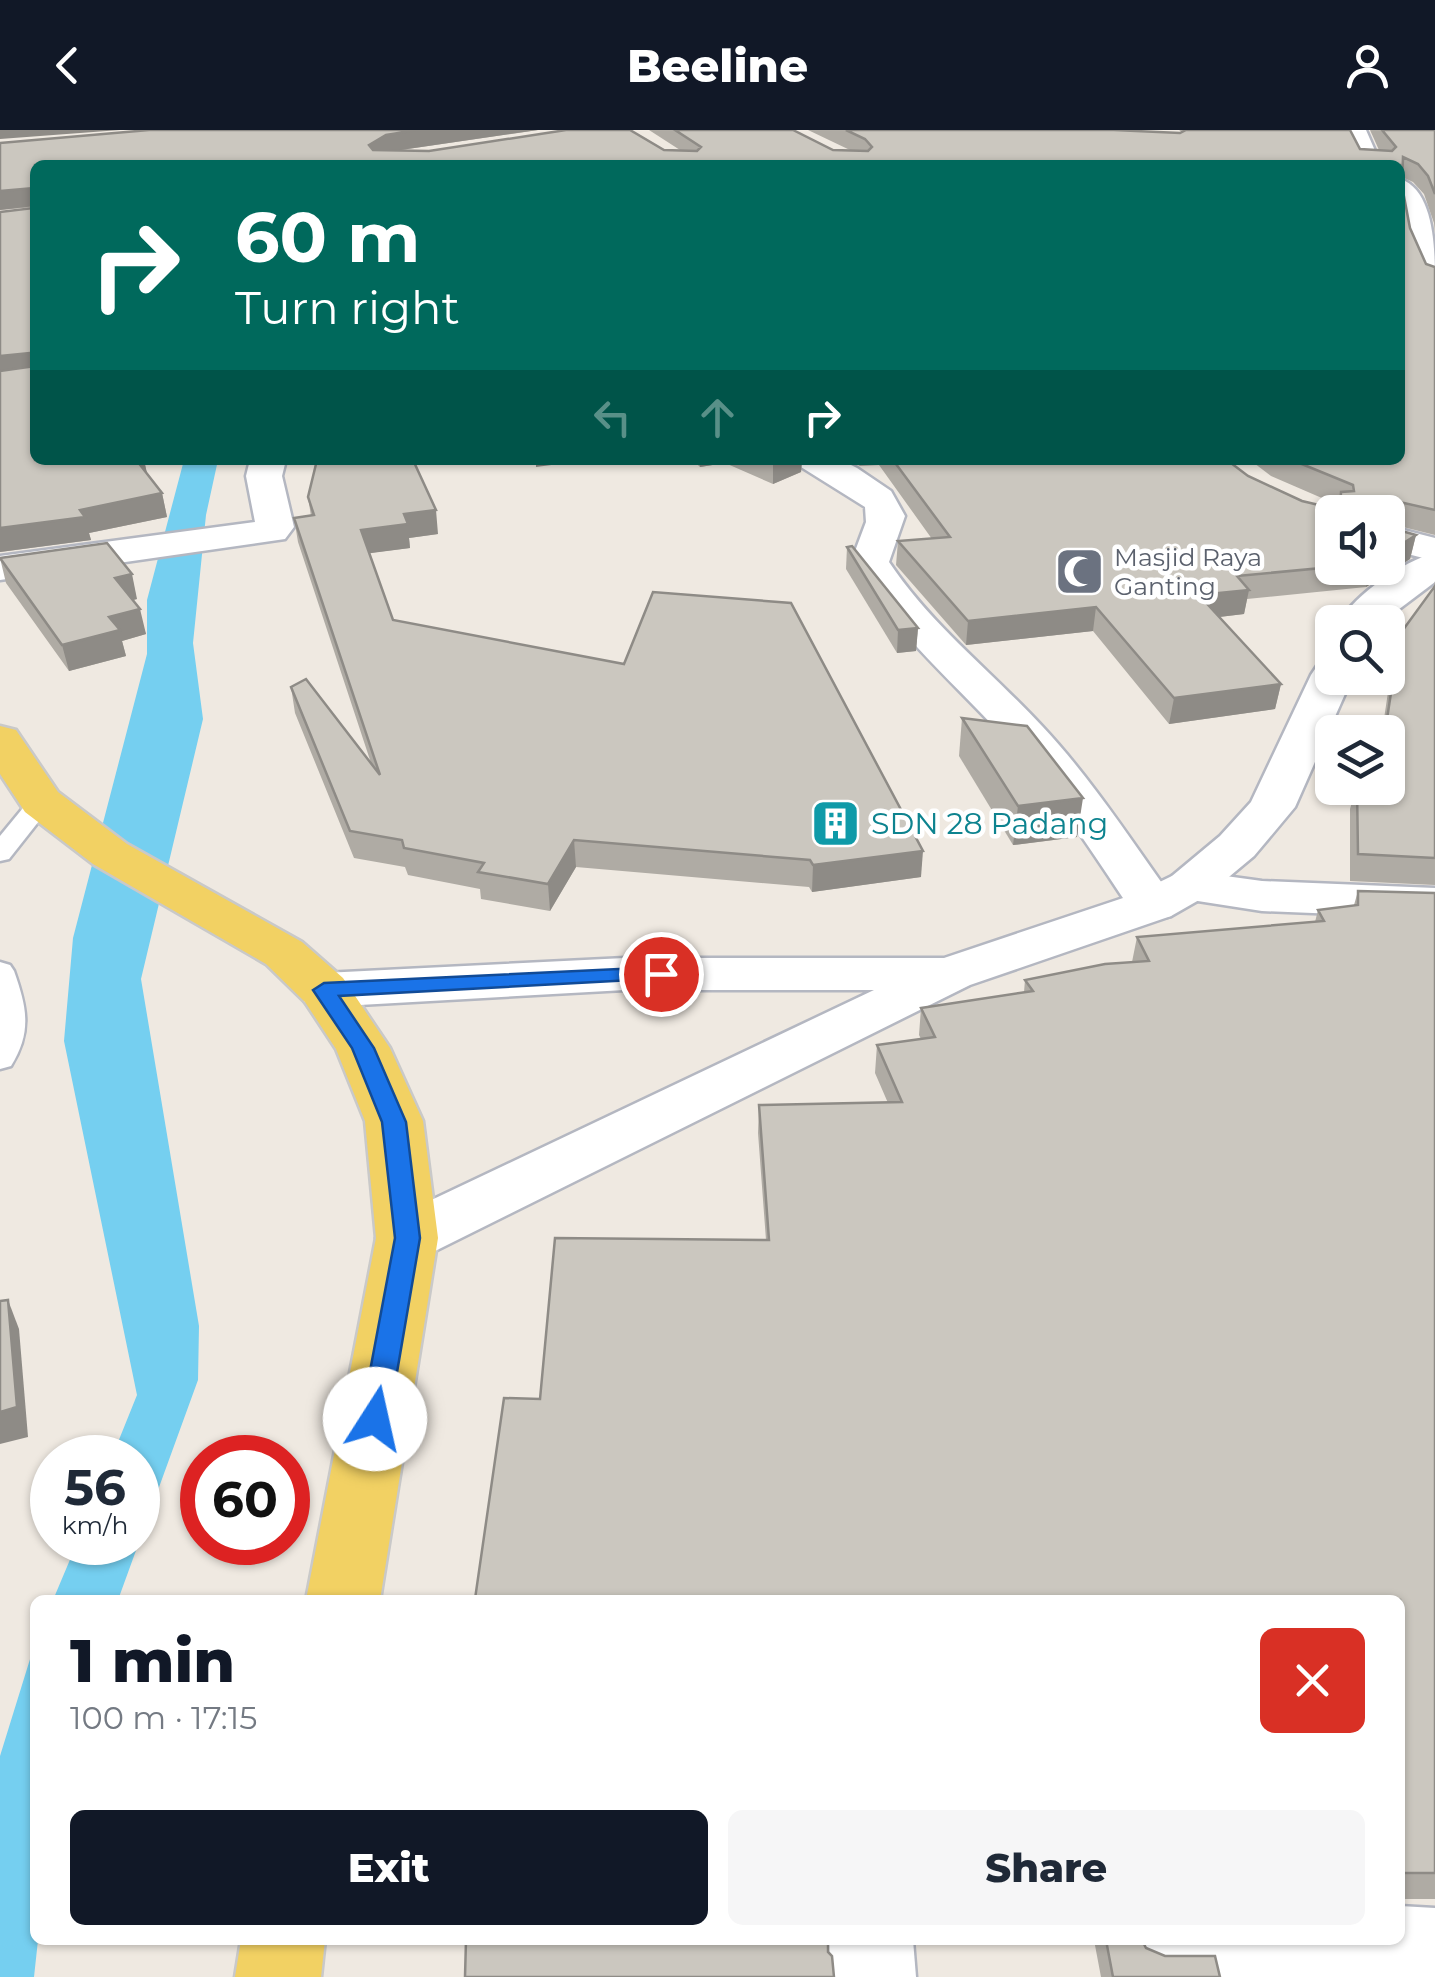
<!DOCTYPE html>
<meta charset="utf-8">
<style>
body{margin:0;font-family:Montserrat,sans-serif;background:#f6f6f7;color:#1f2937;height:100vh;display:flex;flex-direction:column;font-size:38px;white-space:nowrap}
*{box-sizing:border-box;margin:0}
p{font-size:32px;color:#747a83}
.icon{flex:none;width:55px;height:55px;fill:none;stroke:currentColor;stroke-width:2;stroke-linecap:round;stroke-linejoin:round}
.map{position:relative;flex:1;overflow:hidden}
.side{position:absolute;left:30px;top:1465px;width:1375px;height:350px;display:flex;flex-direction:column;background:#fff;border-radius:15px;box-shadow:0 2px 8px #0004}
.side>*{flex:none}
.banner{position:absolute;left:30px;top:30px;width:1375px;height:305px;border-radius:15px;box-shadow:0 2px 8px #0004;background:#00695c;color:#fff;overflow:hidden}
.controls{position:absolute;left:1315px;top:365px;display:grid;gap:20px}
.controls a{display:grid;place-items:center;width:90px;height:90px;border-radius:15px;background:#fff;box-shadow:0 2px 8px #0004;font-size:50px}
.speed{position:absolute;left:30px;top:1305px;display:flex;gap:20px;font-size:50px;font-weight:700;text-align:center}
.speed>*{display:grid;place-content:center;width:130px;height:130px;border-radius:50%;background:#fff;box-shadow:0 2px 8px #0004;line-height:1}
.speed small{font-size:25px;font-weight:400}
.speed .limit{border:15px solid #d22;background:#fff;color:#111}
.pin{position:absolute;display:grid;place-items:center;width:85px;height:85px;color:#fff;margin:-42px;border:5px solid #fff;border-radius:50%;box-shadow:0 2px 10px #0007}
.me{position:absolute;width:110px;margin:-55px;rotate:10deg;stroke-linejoin:round;filter:drop-shadow(0 0 8px #0008)}
.turn{display:flex;align-items:center;gap:35px;height:210px;padding:0 40px;font-size:45px}
.turn .icon{width:130px;height:130px;stroke-width:2.5}
.turn b{display:block;font-size:70px;line-height:85px}
.lanes{display:flex;align-items:center;height:95px;padding:0 40px;background:#0003;justify-content:center;gap:50px;direction:ltr}
.lanes .off{opacity:.35}
.round{display:grid;place-items:center;flex:none;width:105px;height:105px;border-radius:15px;background:#f6f6f7}
.headline{display:flex;align-items:center;justify-content:space-between;height:170px;padding:0 40px}
h1{font-size:60px;font-weight:800;line-height:75px;color:#111827}
.primary-button{display:flex;gap:20px;margin-top:auto;padding:20px 40px}
.primary-button a{flex:1;height:115px;border-radius:15px;background:#111827;color:#fff;font-size:40px;font-weight:800;line-height:115px;text-align:center}
.primary-button a+a{background:#f6f6f7;color:#1f2937}
header{display:flex;justify-content:space-between;align-items:center;height:130px;padding:0 40px;background:#111827;color:#fff;font-size:45px;font-weight:800}
.map>svg:first-child{display:block}
.water{fill:#75cff0}
.lines{fill:none;stroke-linecap:round;stroke-linejoin:round}
.service-casing{stroke:#b4b7c1;stroke-width:5}
.minor-casing{stroke:#b4b7c1;stroke-width:5}
.tertiary-casing{stroke:#b4b7c1;stroke-width:5}
.primary-casing{stroke:#c9c9c9;stroke-width:5}
.service{fill:#fff;fill-rule:evenodd}
.minor{fill:#fff;fill-rule:evenodd}
.tertiary{fill:#fff;fill-rule:evenodd}
.primary{fill:#f2d163;fill-rule:evenodd}
.wall{fill:#afaba4;fill-rule:evenodd}
.shaded-wall{fill:#8e8b86}
.building{fill:#cbc7bf;stroke:#8e8b86;stroke-width:2.5}
.route{fill:#1a73e8;stroke:#114b97;stroke-width:2.5}
.labels{text-anchor:middle;dominant-baseline:central;stroke-width:9;stroke-linejoin:round;paint-order:stroke}
.far-worship-label{font-size:25px;fill:#5b616d;stroke:#fff;text-anchor:start}
.culture-label{font-size:30px;fill:#0d838f;stroke:#fff;text-anchor:start}
</style>
<header><svg class="icon" aria-label="back" viewBox="0 0 24 24"><path d="M15 5l-7 7 7 7"/></svg>Beeline<svg class="icon" aria-label="person" viewBox="0 0 24 24"><circle cx="12" cy="8" r="4"/><path d="M4 21q1-7 8-7t8 7"/></svg></header>
<div class="map">
<svg width="1435" height="1847" viewBox="0 0 1435 1847">
<rect width="100%" height="100%" fill="#efe9e1"/>
<!-- water -->
<g class="water">
<polygon points="184,330 218,330 206,385 193,513 203,589 141,849 199,1196 198,1250 118,1470 53,1470 77,1413 138,1412 138,1328 112,1327 137,1265 64,911 73,808 147,524 147,470"/>
<polygon points="35,1513 35,1810 38,1810 34,1847 0,1847 0,1626"/>
</g>
<g class="lines">
<defs>
<g id="service">
<polygon points="41,664 54,672 9,729 0,731 0,706 32,667"/>
<path d="M 0,832 L 10,835 L 14,841 C 27,878 32,902 11,936 L 0,939 Z"/>
</g>
<g id="minor">
<polygon points="1342,0 1366,0 1376,23 1388,35 1360,35"/>
<path d="M 1400,49 C 1435,60 1435,122 1435,155 L 1425,152 C 1407,125 1400,80 1400,49 Z"/>
<polygon points="250,330 286,330 282,346 294,397 285,409 0,450 0,426 255,392 246,346"/>
<path d="M 795,330 L 841,330 L 857,338 L 891,361 L 905,386 L 889,432 C 931,495 991,541 1042,596 C 1088,645 1125,701 1164,756 L 1172,746 L 1189,741 L 1262,751 L 1435,758 L 1435,788 L 1262,781 L 1172,767 L 1178,775 L 1171,786 L 1153,790 L 1135,786 C 1096,728 1059,669 1013,617 C 957,555 895,504 851,432 L 866,392 L 865,377 L 801,337 Z"/>
<polygon points="1388,396 1435,408 1435,431 1388,419"/>
<polygon points="1400,1776 1435,1778 1435,1847 1156,1847 1139,1840 1127,1810 1400,1810"/>
<polygon points="829,1810 913,1810 916,1847 830,1847"/>
</g>
<g id="tertiary">
<path d="M 1435,423 L 1435,452 L 1382,492 L 1339,492 C 1356,464 1403,431 1435,423 Z"/>
<polygon points="1332,532 1332,548 1352,548 1295,677 1254,726 1206,766 1171,786 970,855 429,1124 407,1130 385,1124 376,1108 385,1092 874,860 625,860 324,877 305,872 298,860 305,848 324,843 625,828 944,828 1135,764 1172,746 1220,706 1251,672 1311,545 1317,536"/>
</g>
<g id="primary">
<polygon points="0,596 16,600 58,662 127,714 302,812 343,848 390,918 423,991 438,1108 380,1470 306,1470 376,1108 365,991 336,919 305,872 266,834 93,734 25,682 0,644"/>
<polygon points="241,1810 325,1810 321,1847 235,1847"/>
</g>
</defs>
<!-- service casing -->
<use href="#service" class="service-casing"/>
<!-- minor casing -->
<use href="#minor" class="minor-casing"/>
<!-- tertiary casing -->
<use href="#tertiary" class="tertiary-casing"/>
<!-- primary casing -->
<use href="#primary" class="primary-casing"/>
<!-- service -->
<use href="#service" class="service"/>
<!-- minor -->
<use href="#minor" class="minor"/>
<!-- tertiary -->
<use href="#tertiary" class="tertiary"/>
<!-- primary -->
<use href="#primary" class="primary"/>
</g>
<!-- wall -->
<g class="wall">
<path d="M 148,0 L 538,0 L 401,20 L 429,21 L 566,0 L 630,0 L 664,20 L 680,20 L 649,0 L 793,0 L 833,20 L 852,21 L 808,0 L 1114,0 L 1180,3 L 1182,2 L 1179,0 L 1350,0 L 1360,19 L 1379,20 L 1370,0 L 1435,0 L 1435,103 L 1434,93 L 1424,64 L 1413,52 L 1402,47 L 1402,56 L 1410,98 L 1426,134 L 1435,137 L 1435,405 L 1391,394 L 1391,398 L 1416,405 L 1410,429 L 1366,457 L 1247,469 L 1244,484 L 1219,487 L 1281,554 L 1275,579 L 1169,594 L 1093,501 L 966,515 L 896,435 L 898,411 L 932,409 L 879,335 L 860,336 L 849,330 L 1227,330 L 1248,346 L 1302,371 L 1337,379 L 1338,375 L 1271,346 L 1250,330 L 1400,330 L 1400,35 L 35,35 L 35,330 L 144,330 L 147,344 L 162,363 L 167,387 L 89,403 L 91,410 L 0,422 L 0,82 L 34,78 L 34,77 L 0,80 L 0,13 ZM 1332,382 L 1388,382 L 1388,438 L 1332,438 Z"/>
<polygon points="693,330 802,330 801,342 773,354 725,333 700,337"/>
<polygon points="308,367 438,404 409,408 410,418 369,423 393,490 921,747 812,762 809,757 576,737 550,781 481,769 480,759 408,745 405,737 354,728 295,583 291,557 371,633 298,412 294,388 311,386"/>
<polygon points="847,417 918,498 916,521 897,523 846,439"/>
<polygon points="0,428 137,469 133,470 146,504 122,511 126,526 69,541 6,453"/>
<polygon points="1435,451 1435,755 1350,751 1350,679 1356,658 1388,658 1388,602 1382,602 1393,529 1400,504 1433,459"/>
<polygon points="962,588 1077,707 1013,715 959,626"/>
<polygon points="1358,761 1435,763 1435,1769 1400,1769 1400,1470 476,1470 540,1269 766,1110 758,1003 759,975 888,973 875,943 877,915 921,909 919,905 921,878 1024,862 1025,850 1132,832 1137,807 1315,792 1318,780 1354,775"/>
<polygon points="1094,1810 1142,1810 1146,1818 1220,1847 1101,1847"/>
</g>
<!-- shaded-wall -->
<g class="shaded-wall">
<polygon points="0,0 120,0 0,9"/>
<polygon points="417,0 538,0 387,22 371,33 369,15 386,5"/>
<polygon points="33,58 35,76 0,80 0,61"/>
<polygon points="31,223 35,241 0,247 0,226"/>
<polygon points="144,330 149,352 137,331"/>
<polygon points="536,330 590,330 536,337"/>
<polygon points="700,330 725,330 725,333 700,337"/>
<polygon points="775,330 802,330 801,342 773,354 773,331"/>
<polygon points="162,363 167,387 89,403 91,410 0,422 0,398"/>
<polygon points="436,380 438,404 409,408 410,418 364,424 361,400 404,384"/>
<polygon points="1416,405 1410,429 1366,457 1371,438 1388,438 1388,423"/>
<polygon points="132,444 137,469 121,473 115,448"/>
<polygon points="1249,460 1244,484 1194,490 1199,465"/>
<polygon points="1096,477 1093,501 966,515 968,491"/>
<polygon points="140,479 146,504 122,511 126,526 69,541 62,515 109,487"/>
<polygon points="918,498 916,521 897,523 898,500"/>
<polygon points="1281,554 1275,579 1169,594 1174,568"/>
<polygon points="1083,668 1077,707 1013,715 1018,676"/>
<polygon points="574,710 576,737 550,781 548,754"/>
<polygon points="923,721 921,747 812,762 813,735"/>
<polygon points="8,1170 19,1199 28,1307 0,1314 0,1282"/>
</g>
<!-- building -->
<g class="building">
<polygon points="149,0 417,0 386,5 369,15 373,20 429,21 566,0 630,0 664,20 697,21 701,17 675,0 793,0 833,20 868,21 872,17 865,9 846,0 1114,0 1180,3 1186,0 1350,0 1360,19 1392,21 1396,17 1382,0 1435,0 1435,64 1428,46 1418,34 1403,27 1402,56 1410,98 1426,134 1435,137 1435,380 1391,370 1391,398 1416,405 1388,423 1388,382 1332,382 1332,437 1237,446 1249,460 1199,465 1281,554 1174,568 1096,477 968,491 898,411 950,407 893,330 1227,330 1248,346 1302,371 1340,380 1341,362 1354,361 1353,355 1292,330 1400,330 1400,35 35,35 35,330 140,330 137,331 162,363 80,380 85,387 0,398 0,241 29,237 31,223 0,226 0,82 34,78 33,58 0,61 0,13"/>
<polygon points="317,330 413,330 436,380 404,384 408,394 361,400 393,490 624,534 653,462 791,473 923,721 813,735 810,730 574,710 548,754 478,742 484,733 404,718 402,710 350,701 291,557 306,549 380,645 294,388 314,385 308,367"/>
<polygon points="107,413 132,444 115,448 140,479 109,487 120,500 62,515 0,428"/>
<polygon points="852,416 918,498 898,500 847,417"/>
<polygon points="1435,456 1435,728 1358,724 1357,658 1388,658 1388,602 1385,602 1400,504"/>
<polygon points="962,588 1027,596 1083,668 1018,676"/>
<polygon points="1358,761 1435,763 1435,1743 1400,1743 1400,1470 475,1469 504,1268 540,1269 555,1108 769,1110 759,975 902,972 877,915 935,907 921,878 1033,861 1025,850 1105,834 1149,831 1137,807 1324,791 1318,780 1358,775"/>
<polygon points="8,1170 17,1277 0,1282 0,1171"/>
<polygon points="466,1810 828,1810 828,1822 832,1826 834,1847 465,1847"/>
<polygon points="1106,1810 1142,1810 1146,1818 1165,1826 1215,1826 1220,1847 1113,1847"/>
</g>
<!-- route -->
<polygon class="route" points="661,837 672,844 669,848 339,866 374,918 406,992 420,1108 389,1289 385,1297 375,1300 365,1297 361,1289 395,1108 382,992 352,918 313,860 324,853"/>
<!-- icons -->
<defs>
<symbol id="mosque-square" viewBox="-11 -11 22 22"><rect x="-9" y="-9" width="18" height="18" rx="4" fill="#6b7280" stroke="#fff"/><path d="M3.5-4.9A6 6 0 1 0 3.5 4.9A5 5 0 1 1 3.5-4.9Z" fill="#fff"/></symbol>
<symbol id="building-square" viewBox="-11 -11 22 22"><rect x="-9" y="-9" width="18" height="18" rx="4" fill="#0f9aa8" stroke="#fff"/><path d="M-4-6H4V6H1V3H-1V6H-4ZM-2.5-4.3h1.7v1.8h-1.7ZM.8-4.3h1.7v1.8H.8ZM-2.5-1h1.7V.8h-1.7ZM.8-1h1.7V.8H.8Z" fill="#fff"/></symbol>
</defs>
<g fill-rule="evenodd">
<use href="#mosque-square" x="1052" y="414" width="55" height="55"/>
<use href="#building-square" x="808" y="666" width="55" height="55"/>
</g>
<g class="labels">
<!-- far-worship labels -->
<g class="far-worship-label">
<text x="1114" y="427">Masjid Raya<tspan x="1114" dy="29">Ganting</tspan></text>
</g>
<!-- culture labels -->
<g class="culture-label">
<text x="871" y="693">SDN 28 Padang</text>
</g>
</g>
</svg>
<div class="controls">
<a><svg class="icon" aria-label="sound" viewBox="0 0 24 24"><path d="M4 9h4l5-4v14l-5-4H4zM17 9q2 3 0 6"/></svg></a>
<a><svg class="icon" aria-label="search" viewBox="0 0 24 24"><circle cx="10" cy="10" r="6"/><path d="M15 15l6 6"/></svg></a>
<a><svg class="icon" aria-label="layers" viewBox="0 0 24 24"><path d="M12 4l9 5-9 5-9-5zM3 14l9 5 9-5"/></svg></a>
</div>
<div class="speed"><div>56<small>km/h</small></div><div class="limit">60</div></div>
<div class="pin" style="left:661px;top:844px;background:#d93025"><svg class="icon" aria-label="arrive" viewBox="0 0 24 24"><path d="M6 21V4h12l-3 4 3 4H6"/></svg></div>
<svg class="me" style="left:375px;top:1289px" viewBox="-20 -20 40 40"><circle r="19" fill="#fff"/><path d="M0-13L10 11 0 6-10 11z" fill="#1a73e8"/></svg>
<div class="banner">
<div class="turn"><svg class="icon" aria-label="right" viewBox="0 0 24 24"><path d="M7 20v-9h11M14 6l5 5-5 5"/></svg><div><b>60 m</b>Turn right</div></div>
<div class="lanes"><svg class="icon off" aria-label="left" viewBox="0 0 24 24"><path d="M17 20v-9H6M10 6l-5 5 5 5"/></svg><svg class="icon off" aria-label="ahead" viewBox="0 0 24 24"><path d="M12 20V5M6 11l6-6 6 6"/></svg><svg class="icon" aria-label="right" viewBox="0 0 24 24"><path d="M7 20v-9h11M14 6l5 5-5 5"/></svg></div>
</div>
<section class="side">
<div class="headline"><div><h1>1 min</h1><p>100 m · 17:15</p></div><a class="round" style="background:#d93025;color:#fff"><svg class="icon" aria-label="close" viewBox="0 0 24 24"><path d="M6 6l12 12M18 6L6 18"/></svg></a></div>
<div class="primary-button"><a>Exit</a><a>Share</a></div>
</section>
</div>
